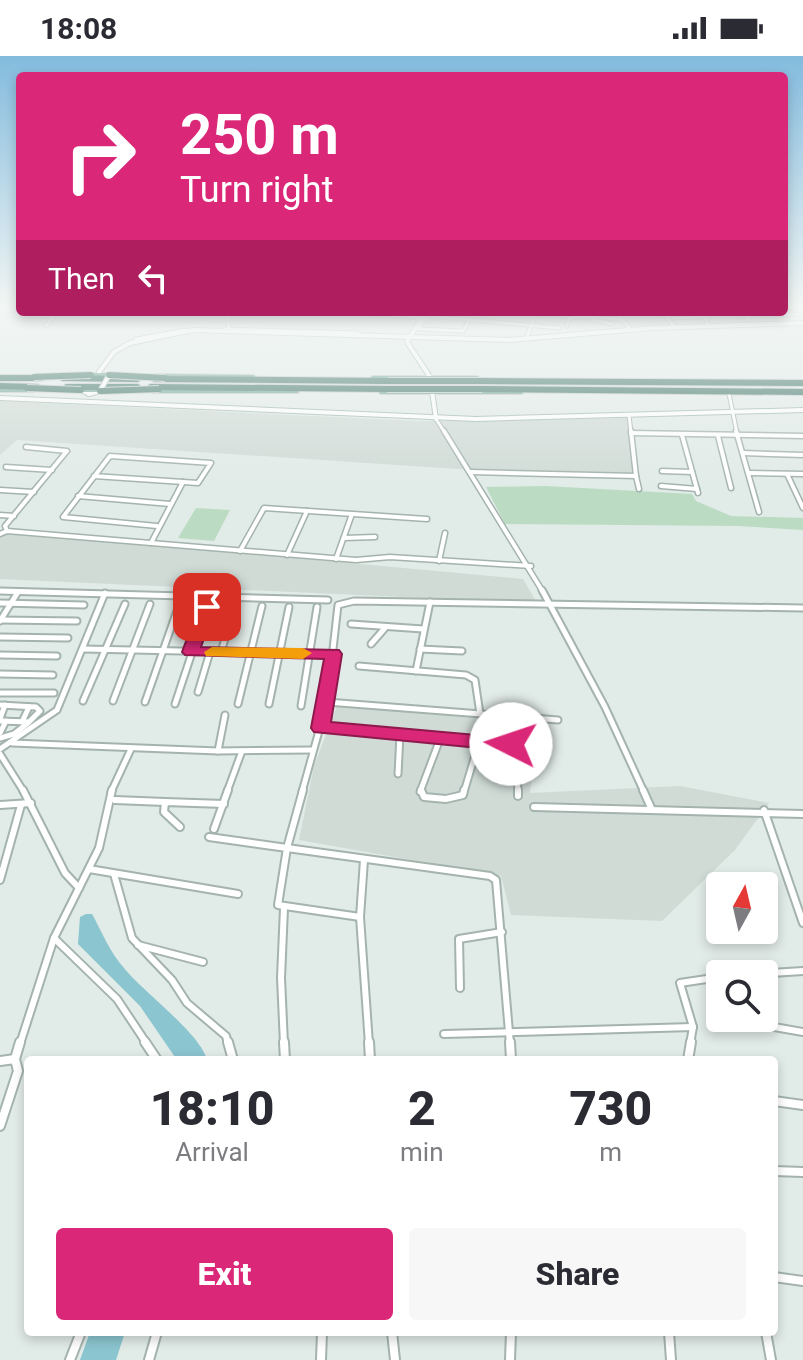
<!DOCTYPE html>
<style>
body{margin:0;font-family:Roboto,sans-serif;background:#f7f7f7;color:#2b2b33;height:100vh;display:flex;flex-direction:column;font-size:30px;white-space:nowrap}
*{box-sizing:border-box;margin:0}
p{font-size:26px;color:#7c7c81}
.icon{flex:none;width:44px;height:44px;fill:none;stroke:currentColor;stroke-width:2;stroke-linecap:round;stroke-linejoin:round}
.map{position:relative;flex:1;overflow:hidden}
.panel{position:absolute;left:24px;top:1000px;width:754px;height:280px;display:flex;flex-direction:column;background:#fff;border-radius:8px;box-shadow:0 4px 12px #0003}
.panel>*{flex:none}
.banner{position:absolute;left:16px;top:16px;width:772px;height:244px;border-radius:8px;box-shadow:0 4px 12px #0003;background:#db2777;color:#fff;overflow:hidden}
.needle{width:52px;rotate:8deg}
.controls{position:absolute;left:706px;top:816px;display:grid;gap:16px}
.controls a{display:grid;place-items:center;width:72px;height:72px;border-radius:8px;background:#fff;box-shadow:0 4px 12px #0003;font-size:40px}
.pin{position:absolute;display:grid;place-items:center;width:68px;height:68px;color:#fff;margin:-34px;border-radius:16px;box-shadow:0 4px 12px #0006}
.me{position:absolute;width:88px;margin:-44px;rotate:274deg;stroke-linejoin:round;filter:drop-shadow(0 0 6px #0008)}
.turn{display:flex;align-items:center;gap:28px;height:168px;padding:0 32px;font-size:36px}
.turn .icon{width:104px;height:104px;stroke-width:2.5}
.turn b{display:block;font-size:56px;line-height:68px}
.then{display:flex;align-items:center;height:76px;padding:0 32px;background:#0003;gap:16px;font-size:30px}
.eta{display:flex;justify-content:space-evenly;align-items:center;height:136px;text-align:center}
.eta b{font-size:48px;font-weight:800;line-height:56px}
.button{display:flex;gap:16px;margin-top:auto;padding:16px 32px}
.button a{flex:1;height:92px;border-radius:8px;background:#db2777;color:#fff;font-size:32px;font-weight:800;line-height:92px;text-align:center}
.button a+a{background:#f7f7f7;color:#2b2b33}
.status{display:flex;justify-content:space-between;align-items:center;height:56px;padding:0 40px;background:#fff;direction:ltr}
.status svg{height:22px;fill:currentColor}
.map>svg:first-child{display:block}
.built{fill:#d0dbd6}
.green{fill:#bbdcc3}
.water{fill:#8bc5cf}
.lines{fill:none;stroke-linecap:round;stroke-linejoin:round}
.minor-far4-casing{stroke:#a4b3ae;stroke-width:5}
.minor-far3-casing{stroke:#a4b3ae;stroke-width:7}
.minor-far2-casing{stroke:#a4b3ae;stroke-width:9}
.minor-far1-casing{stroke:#a4b3ae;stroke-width:10}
.minor-casing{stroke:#a4b3ae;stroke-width:12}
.tertiary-casing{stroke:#a4b3ae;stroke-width:6}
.secondary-casing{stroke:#a0b7af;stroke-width:6}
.primary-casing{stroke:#c1c8c6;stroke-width:6}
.motorway-casing{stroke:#c1c8c6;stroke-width:8}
.minor-far4{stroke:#fff;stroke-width:3}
.minor-far3{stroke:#fff;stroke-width:4}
.minor-far2{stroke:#fff;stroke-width:5}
.minor-far1{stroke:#fff;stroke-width:6}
.minor{stroke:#fff;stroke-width:8}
.tertiary{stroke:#fff;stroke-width:4}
.secondary{stroke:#fff;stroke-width:4}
.primary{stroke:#67a091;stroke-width:4}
.motorway{stroke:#2f675b;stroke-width:6}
.tertiary-bridge-casing{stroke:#a4b3ae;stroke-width:6;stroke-linecap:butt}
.motorway-bridge-casing{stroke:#c1c8c6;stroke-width:8;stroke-linecap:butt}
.tertiary-bridge{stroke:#fff;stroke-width:4}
.motorway-bridge{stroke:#2f675b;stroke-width:6}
.route{fill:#db2777;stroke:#8e194d;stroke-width:2}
.slow{fill:#f59e0b}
</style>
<div class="status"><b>18:08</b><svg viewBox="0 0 49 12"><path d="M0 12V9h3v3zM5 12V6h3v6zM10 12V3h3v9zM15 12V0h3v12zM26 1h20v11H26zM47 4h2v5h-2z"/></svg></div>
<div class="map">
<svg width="803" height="1304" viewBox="0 0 803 1304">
<rect width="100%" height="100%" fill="#e1ebe7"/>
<!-- built -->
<g class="built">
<polygon points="0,345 418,365 630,362 634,418 458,413 17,384 0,399"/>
<polygon points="0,475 523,523 537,547 0,523"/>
<polygon points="337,650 510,665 509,694 535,695 530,737 680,730 769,747 735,794 662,865 511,859 501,820 299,784 314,710"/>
</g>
<!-- green -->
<g class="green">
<polygon points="545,430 692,438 696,445 731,460 803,462 803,474 738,470 505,468 486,431"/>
<polygon points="196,452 230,454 214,485 178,482"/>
</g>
<!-- water -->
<g class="water">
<path d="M 86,858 L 92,858 C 102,876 110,897 124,912 C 142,935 201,978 207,1004 L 177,1004 L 140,950 L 78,888 L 80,861 Z"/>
<polygon points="90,1276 125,1276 116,1304 80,1304"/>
</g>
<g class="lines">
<defs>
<g id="minor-far4">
<polyline points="227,256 229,273"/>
<polyline points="350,256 421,262"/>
<polyline points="522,256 564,260"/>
<polyline points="616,256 630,273"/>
<polyline points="663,256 675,272"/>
<polygon points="594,258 595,261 579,261 579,259"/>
<polyline points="10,259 54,260"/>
<polyline points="746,259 803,258"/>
<polyline points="428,260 559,272"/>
<polyline points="739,260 746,259 749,264"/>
<polyline points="595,261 621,263"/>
<polyline points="595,261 593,264 612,268"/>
<polyline points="666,262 704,261"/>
<polyline points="708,267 704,261 709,261"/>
<polyline points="46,270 57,256"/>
<polyline points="567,270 569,262 579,261"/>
<polyline points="224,273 358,277"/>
<polyline points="417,273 431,256"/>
<polyline points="420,273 463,275 469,265"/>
<polyline points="136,283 186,274"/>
<polyline points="526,283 536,257"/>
<polyline points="729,338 737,377"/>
<polyline points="629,359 631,377"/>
<polyline points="436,363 445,377"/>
</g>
<g id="minor-far3">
<polyline points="444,375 543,536"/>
<polyline points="736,375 759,456"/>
<polyline points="631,377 803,380"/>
<polyline points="682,379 698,437"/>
<polyline points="718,380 731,432"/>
<polyline points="743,397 803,399"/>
<polyline points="6,411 52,414"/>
<polyline points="662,415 692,416"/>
<polyline points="471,416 636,420 631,375"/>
<polyline points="749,417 803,418"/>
<polyline points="787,418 803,452"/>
<polyline points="94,420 198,427 211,407 110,400 63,461 157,470"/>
<polyline points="636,420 639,433"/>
<polyline points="661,430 697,433"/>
<polyline points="0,434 34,436"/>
<polyline points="78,440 170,448"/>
<polyline points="0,459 14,460"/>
<polyline points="7,475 5,470 67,395 26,391"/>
<polyline points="0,478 7,475 356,504 390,501 531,510"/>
<polyline points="344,482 375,481"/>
<polyline points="151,487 183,426"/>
<polyline points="240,495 264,452 427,463"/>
<polyline points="287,499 307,455"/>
<polyline points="336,503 352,458"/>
<polyline points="439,505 445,477"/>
<polyline points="0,535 29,536"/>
</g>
<g id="minor-far2">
<polyline points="542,534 605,651 644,736"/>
<polyline points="0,535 328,544"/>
<polyline points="0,547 84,549"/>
<polyline points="0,564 77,565"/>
<polyline points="0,565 18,536"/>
<polyline points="351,568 423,573"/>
<polyline points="0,581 68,582"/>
<polyline points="371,588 385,572"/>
<polyline points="83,593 333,598"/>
<polyline points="420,593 462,595"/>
<polyline points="221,596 235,549"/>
<polyline points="0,599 57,600"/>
<polyline points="359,610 466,619 475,624 480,658"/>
<polyline points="416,615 430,546"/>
<polyline points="0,618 53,619"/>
<polyline points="198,636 210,596"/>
<polyline points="0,637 54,637"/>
<polyline points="83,645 125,548"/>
<polyline points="113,645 150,548"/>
<polyline points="145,646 179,549"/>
<polyline points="327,646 558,664"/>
<polyline points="175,648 207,551"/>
<polyline points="238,648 262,550"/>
<polyline points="269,648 289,551"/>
<polyline points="0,649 36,651 40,655 29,666 0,665"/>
<polyline points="301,650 317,551"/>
<polyline points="0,663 5,649"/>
<polyline points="22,666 29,651"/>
<polyline points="321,672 511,688 516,696 518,736"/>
<polyline points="0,677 6,665"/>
<polyline points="0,682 14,678 28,667"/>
<polyline points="12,687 218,695 312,694"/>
<polyline points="0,693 57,654 105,537"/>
<polyline points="218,695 225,659"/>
<polyline points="0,698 24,736"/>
<polyline points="398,718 400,679"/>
<polyline points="111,736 131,693"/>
<polyline points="227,736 242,695"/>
<polyline points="302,736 327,646 338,549 354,545 803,552"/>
<polyline points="420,736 440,683"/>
<polyline points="464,736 479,686"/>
</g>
<g id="minor-far1">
<polyline points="23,734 65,817 79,832"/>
<polyline points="303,734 287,792 490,820 496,824 510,988"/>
<polyline points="421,734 424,741 446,743 463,739 464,734"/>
<polyline points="518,734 518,740"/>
<polyline points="643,734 652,754"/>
<polyline points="115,744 165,746"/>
<polyline points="0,749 31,747"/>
<polyline points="534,751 803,758"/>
<polyline points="764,754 803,867"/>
<polyline points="180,771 164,756 165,746 224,748"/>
<polyline points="214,773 228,734"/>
<polyline points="209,781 287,792 278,849 360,861"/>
<polyline points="364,804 360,861 369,988"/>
<polyline points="89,813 238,838"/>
<polyline points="114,818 132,882 172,924 187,947 226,980 228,988"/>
<polyline points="0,824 21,749"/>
<polyline points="284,852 281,922 284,988"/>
<polyline points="54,882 117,943 147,988"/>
<polyline points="138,889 203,906"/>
<polyline points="756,918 803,915"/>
<polyline points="460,932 459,883 502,876"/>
<polyline points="752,962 757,968 803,976"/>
<polyline points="444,978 693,971"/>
<polyline points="20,988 54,882 99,792 112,734"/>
<polyline points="690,988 693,971 680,927 720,921"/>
</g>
<g id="minor">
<polyline points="145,986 157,1004"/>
<polyline points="228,986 233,1004"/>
<polyline points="284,986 285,1004"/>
<polyline points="369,986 370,1004"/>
<polyline points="510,986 511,1004"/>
<polyline points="688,1004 691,986"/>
<polyline points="0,1005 15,1003"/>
<polyline points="774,1045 803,1049"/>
<polyline points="0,1070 18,1015 15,1003 20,986"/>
<polyline points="774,1115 803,1116"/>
<polyline points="774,1221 803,1225"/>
<polyline points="392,1276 395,1304"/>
<polyline points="669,1276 671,1304"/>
<polyline points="766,1276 771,1304"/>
<polyline points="70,1304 81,1276"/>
<polyline points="149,1304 157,1276"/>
<polyline points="321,1304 322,1276"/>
<polyline points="510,1304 511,1276"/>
</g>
<g id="tertiary">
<polyline points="99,316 114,296 130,287 193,274 509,284 653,272 803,267"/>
<polyline points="81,334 89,338 100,335"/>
</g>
<g id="secondary">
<polyline points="425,256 407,286 430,321 436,363"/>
<polyline points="0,342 476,363 803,354"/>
</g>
<g id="primary">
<polyline points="85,319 113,319"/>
<polyline points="157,320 253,321"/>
<polyline points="373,322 477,322"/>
<polyline points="0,334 33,334"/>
<polyline points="77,334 105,334"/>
<polyline points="153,335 297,335"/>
<polyline points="381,336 521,336"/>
</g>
<g id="motorway">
<polyline points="0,322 41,322"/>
<polyline points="63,322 137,323"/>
<polyline points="155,323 388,325"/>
<polyline points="481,325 803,327"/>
<polyline points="0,330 37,331"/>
<polyline points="67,331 137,331"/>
<polyline points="151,331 387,333"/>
<polyline points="482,333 803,336"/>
</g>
</defs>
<!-- minor-far4 casing -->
<use href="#minor-far4" class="minor-far4-casing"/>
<!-- minor-far3 casing -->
<use href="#minor-far3" class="minor-far3-casing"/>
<!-- minor-far2 casing -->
<use href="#minor-far2" class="minor-far2-casing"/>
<!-- minor-far1 casing -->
<use href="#minor-far1" class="minor-far1-casing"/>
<!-- minor casing -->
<use href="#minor" class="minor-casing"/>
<!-- tertiary casing -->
<use href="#tertiary" class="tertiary-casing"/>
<!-- secondary casing -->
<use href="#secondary" class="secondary-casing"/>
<!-- primary casing -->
<use href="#primary" class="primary-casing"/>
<!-- motorway casing -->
<use href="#motorway" class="motorway-casing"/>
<!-- minor-far4 -->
<use href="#minor-far4" class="minor-far4"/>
<!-- minor-far3 -->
<use href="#minor-far3" class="minor-far3"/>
<!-- minor-far2 -->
<use href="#minor-far2" class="minor-far2"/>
<!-- minor-far1 -->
<use href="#minor-far1" class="minor-far1"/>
<!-- minor -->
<use href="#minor" class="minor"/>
<!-- tertiary -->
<use href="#tertiary" class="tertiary"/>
<!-- secondary -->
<use href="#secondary" class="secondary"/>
<!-- primary -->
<use href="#primary" class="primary"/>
<!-- motorway -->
<use href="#motorway" class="motorway"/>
<defs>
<polyline id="tertiary-bridge" points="100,335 109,319"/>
<g id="motorway-bridge">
<polyline points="109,319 165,322"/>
<polyline points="34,321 91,319"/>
<polyline points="388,325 481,325"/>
<polyline points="27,332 81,334"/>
<polyline points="387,333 482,333"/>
<polyline points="100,335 159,333"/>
</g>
</defs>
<!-- tertiary-bridge casing -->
<use href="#tertiary-bridge" class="tertiary-bridge-casing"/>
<!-- motorway-bridge casing -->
<use href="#motorway-bridge" class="motorway-bridge-casing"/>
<!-- tertiary-bridge -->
<use href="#tertiary-bridge" class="tertiary-bridge"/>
<!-- motorway-bridge -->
<use href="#motorway-bridge" class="motorway-bridge"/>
</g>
<!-- sky -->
<linearGradient id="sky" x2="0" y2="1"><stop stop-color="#83bbde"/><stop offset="0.58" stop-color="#f2f6f4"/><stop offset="1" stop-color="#f2f6f4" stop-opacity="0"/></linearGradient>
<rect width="803" height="432" fill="url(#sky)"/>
<!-- route -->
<polygon class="route" points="207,546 215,551 201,591 339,594 342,598 331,666 511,682 520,688 511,695 314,676 311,672 324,603 185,599 182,596 199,551"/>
<!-- slow -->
<polygon class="slow" points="212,591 303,592 312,597 303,603 206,600 204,596"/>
</svg>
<div class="controls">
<a><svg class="needle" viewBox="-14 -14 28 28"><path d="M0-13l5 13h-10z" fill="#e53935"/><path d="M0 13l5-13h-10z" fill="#7c7c81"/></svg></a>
<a><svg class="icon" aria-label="search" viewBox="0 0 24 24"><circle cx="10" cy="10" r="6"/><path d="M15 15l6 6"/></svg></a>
</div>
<div class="pin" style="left:207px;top:551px;background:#d93025"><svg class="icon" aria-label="arrive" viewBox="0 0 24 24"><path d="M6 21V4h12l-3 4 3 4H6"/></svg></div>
<svg class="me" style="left:511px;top:688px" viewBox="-20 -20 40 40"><circle r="19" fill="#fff"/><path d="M0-13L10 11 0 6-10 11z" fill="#db2777"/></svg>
<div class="banner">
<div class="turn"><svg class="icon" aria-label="right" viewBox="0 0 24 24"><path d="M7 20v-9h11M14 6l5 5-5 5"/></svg><div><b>250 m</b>Turn right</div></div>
<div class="then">Then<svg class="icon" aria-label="left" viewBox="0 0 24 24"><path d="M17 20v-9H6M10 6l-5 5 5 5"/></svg></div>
</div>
<section class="panel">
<div class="eta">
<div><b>18:10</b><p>Arrival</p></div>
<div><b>2</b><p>min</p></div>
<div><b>730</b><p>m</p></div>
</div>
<div class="button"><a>Exit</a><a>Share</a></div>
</section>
</div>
